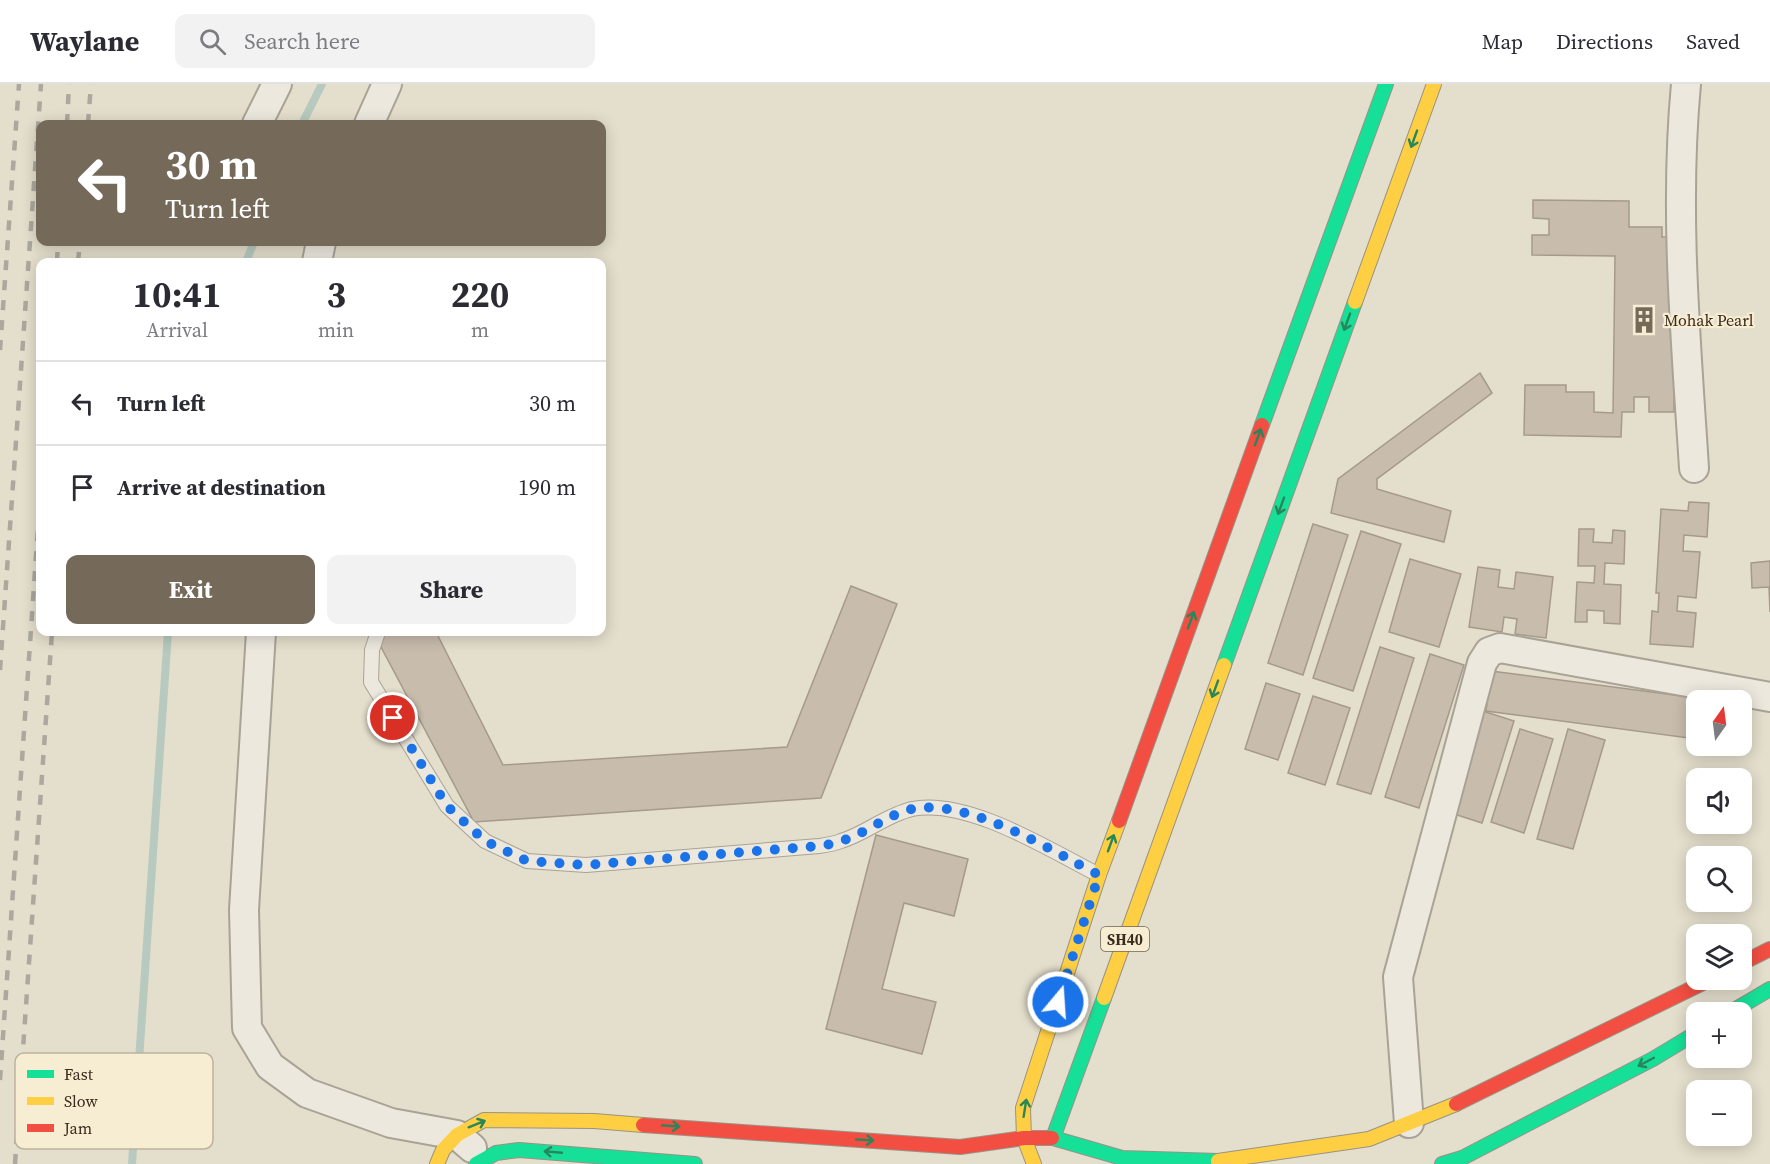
<!DOCTYPE html>
<meta charset="utf-8">
<style>
body{margin:0;font-family:"Source Serif 4",serif;background:#f2f2f3;color:#2b2b33;height:100vh;display:flex;flex-direction:column;font-size:22px;white-space:nowrap}
*{box-sizing:border-box;margin:0}
p{font-size:20px;color:#7c7c81}
.icon{flex:none;width:33px;height:33px;fill:none;stroke:currentColor;stroke-width:2;stroke-linecap:round;stroke-linejoin:round}
.map{position:relative;flex:1;overflow:hidden}
.drawer{position:absolute;left:36px;top:174px;width:570px;height:378px;display:flex;flex-direction:column;background:#fff;border-radius:12px;box-shadow:0 3px 15px #0003}
.drawer>*{flex:none}
.guide{position:absolute;left:36px;top:36px;width:570px;height:126px;border-radius:12px;box-shadow:0 3px 15px #0003;background:#756a5a;color:#fff;overflow:hidden}
.needle{width:39px;rotate:14deg}
.fabs{position:absolute;left:1686px;top:606px;display:grid;gap:12px}
.fabs a{display:grid;place-items:center;width:66px;height:66px;border-radius:12px;background:#fff;box-shadow:0 3px 15px #0003;font-size:30px}
.pin{position:absolute;display:grid;place-items:center;width:51px;height:51px;color:#fff;margin:-26px;border:3px solid #fff;border-radius:50%;box-shadow:0 2px 6px #0007}
.me{position:absolute;width:66px;margin:-33px;rotate:18deg;stroke-linejoin:round;filter:drop-shadow(0 0 4px #0008)}
.turn{display:flex;align-items:center;gap:21px;height:126px;padding:0 30px;font-size:27px}
.turn .icon{width:78px;height:78px;stroke-width:2.5}
.turn b{display:block;font-size:42px;line-height:51px}
.eta{display:flex;justify-content:space-evenly;align-items:center;height:102px;text-align:center}
.eta b{font-size:36px;font-weight:700;line-height:42px}
.button{display:flex;gap:12px;margin-top:auto;padding:12px 30px}
.button a{flex:1;height:69px;border-radius:12px;background:#756a5a;color:#fff;font-size:24px;font-weight:700;line-height:69px;text-align:center}
.button a+a{background:#f2f2f3;color:#2b2b33}
ul{padding:0;list-style:none}
li{display:flex;align-items:center;gap:18px;height:84px;padding:0 30px;border-top:2px solid #e1e1e2}
li div{flex:1}
li b{display:block;font-size:22px}
li em{font-style:normal}
header{display:flex;align-items:center;gap:36px;box-sizing:border-box;height:84px;padding:0 30px;background:#fff;border-bottom:2px solid #e1e1e2}
header strong{font-size:28px}
nav{display:flex;gap:33px;margin-inline-start:auto;font-size:21px}
.search{width:420px;height:54px;background:#f2f2f3;display:flex;align-items:center;gap:15px;box-sizing:border-box;padding:0 21px;border-radius:12px;color:#7c7c81;font-size:22px}
.map>svg:first-child{display:block}
.lines{fill:none;stroke-linecap:round;stroke-linejoin:round}
.stream{stroke:#b8cabf;stroke-width:8}
.building{fill:#c8bcad;stroke:#a59a8b;stroke-width:1.5}
.lane-casing{stroke:#a9a396;stroke-width:16}
.street-casing{stroke:#a9a396;stroke-width:32}
.fast-casing{stroke:#999285;stroke-width:16}
.slow-casing{stroke:#999285;stroke-width:16}
.jam-casing{stroke:#999285;stroke-width:16}
.lane{stroke:#ece8de;stroke-width:14}
.street{stroke:#ece8de;stroke-width:28}
.fast{stroke:#16e098;stroke-width:14}
.slow{stroke:#ffcf43;stroke-width:14}
.jam{stroke:#f24e42;stroke-width:14}
.rail{stroke:#aca89e;stroke-width:4.5;stroke-dasharray:10 10;stroke-linecap:butt}
.oneway{stroke:#28865a}
.route{stroke:#1a73e8;stroke-width:10;stroke-dasharray:0 18}
.labels{text-anchor:middle;dominant-baseline:central;stroke-width:4.5;stroke-linejoin:round;paint-order:stroke}
.shield{fill:#f6edd2;stroke:#726553;stroke-width:1.5}
.shield-label{font-size:15px;font-weight:bold;fill:#392b1d}
.poi-label{font-size:16px;fill:#392b1d;stroke:#f6edd2;text-anchor:start}
.key{fill:#f6edd2;stroke:#bdb39c;stroke-width:1.5}
.key-label{font-size:16px;fill:#392b1d}
</style>
<header>
<strong>Waylane</strong>
<div class="search"><svg class="icon" aria-label="search" viewBox="0 0 24 24"><circle cx="10" cy="10" r="6"/><path d="M15 15l6 6"/></svg>Search here</div>
<nav><a>Map</a><a>Directions</a><a>Saved</a></nav>
</header>
<div class="map">
<svg width="1770" height="1080" viewBox="0 0 1770 1080">
<rect width="100%" height="100%" fill="#e4decc"/>
<g class="lines">
<!-- stream -->
<g class="stream">
<polyline points="302,40 322,0"/>
<polyline points="246,178 254,158"/>
<polyline points="132,1080 168,548"/>
</g>
</g>
<!-- building -->
<g class="building">
<polygon points="1533,116 1629,117 1629,143 1662,143 1662,153 1671,153 1675,167 1674,328 1649,328 1649,313 1634,313 1634,328 1622,328 1621,353 1524,351 1525,301 1566,301 1566,308 1594,308 1594,328 1613,329 1615,172 1532,171 1532,151 1549,151 1549,135 1533,134"/>
<polygon points="1480,289 1492,309 1377,395 1377,405 1451,427 1444,458 1331,429 1338,395"/>
<polygon points="1689,418 1709,419 1707,453 1684,451 1683,467 1700,468 1696,514 1678,512 1677,527 1696,529 1693,563 1650,560 1652,527 1658,528 1659,509 1656,509 1661,425 1688,427"/>
<polygon points="1313,440 1348,451 1303,591 1268,579"/>
<polygon points="1579,445 1594,445 1593,458 1612,459 1613,446 1625,447 1624,480 1605,479 1604,500 1621,501 1620,540 1604,539 1604,527 1587,526 1587,538 1575,538 1577,498 1594,499 1595,482 1578,482"/>
<polygon points="1361,447 1401,460 1353,607 1313,594"/>
<polygon points="1410,475 1461,490 1439,563 1389,548"/>
<polygon points="1770,477 1770,528 1769,503 1752,504 1751,479"/>
<polygon points="1478,483 1500,486 1498,503 1514,505 1516,488 1553,493 1546,554 1515,550 1517,535 1504,533 1502,548 1469,543"/>
<polygon points="851,502 897,520 821,714 474,738 373,548 436,548 503,681 787,663"/>
<polygon points="1380,563 1414,574 1371,710 1337,700"/>
<polygon points="1430,570 1464,581 1419,724 1385,713"/>
<polygon points="1491,587 1712,616 1696,616 1696,655 1486,627"/>
<polygon points="1266,599 1300,610 1278,676 1245,665"/>
<polygon points="1313,612 1350,624 1325,701 1288,689"/>
<polygon points="1742,620 1750,622 1745,662 1742,661"/>
<polygon points="1483,627 1514,637 1482,739 1451,729"/>
<polygon points="1520,645 1553,655 1524,749 1491,738"/>
<polygon points="1568,645 1605,656 1573,765 1537,755"/>
<polygon points="876,751 968,775 954,832 904,819 882,905 936,918 922,970 826,945"/>
</g>
<g class="lines">
<defs>
<path id="lane" d="M 378,548 L 372,566 L 371,598 L 447,722 L 485,757 L 527,777 L 586,781 L 819,762 C 826,761 834,760 841,757 C 865,750 886,731 912,725 C 968,714 1050,766 1099,791"/>
<g id="street">
<path d="M 1686,0 C 1674,128 1686,257 1694,384"/>
<polyline points="257,40 277,0"/>
<polyline points="369,40 387,0"/>
<polyline points="317,178 321,158"/>
<polyline points="261,548 244,826 247,944 270,982 307,1009 391,1039 457,1051 472,1064"/>
<polyline points="1409,1039 1398,893 1482,579 1489,568 1500,564 1770,613"/>
</g>
<g id="fast">
<polyline points="1262,341 1386,0"/>
<polyline points="1224,581 1355,218"/>
<polyline points="1104,914 1053,1054 1122,1074 1218,1077"/>
<polyline points="1731,928 1770,905"/>
<polyline points="476,1080 496,1069 519,1066 695,1080"/>
<polyline points="1442,1080 1462,1074 1653,975 1696,949"/>
</g>
<g id="slow">
<polyline points="1355,218 1434,0"/>
<polyline points="1104,914 1224,581"/>
<polyline points="1218,1077 1369,1055 1456,1020"/>
<polyline points="437,1080 443,1066 457,1051 484,1036 594,1037 643,1041"/>
<polyline points="1034,1080 1024,1054 1023,1024 1099,791 1119,737"/>
</g>
<g id="jam">
<polyline points="1119,737 1262,341"/>
<polyline points="1742,879 1770,865"/>
<polyline points="1456,1020 1709,896"/>
<polyline points="643,1041 960,1063 1024,1054 1052,1054"/>
</g>
</defs>
<!-- lane casing -->
<use href="#lane" class="lane-casing"/>
<!-- street casing -->
<use href="#street" class="street-casing"/>
<!-- fast casing -->
<use href="#fast" class="fast-casing"/>
<!-- slow casing -->
<use href="#slow" class="slow-casing"/>
<!-- jam casing -->
<use href="#jam" class="jam-casing"/>
<!-- lane -->
<use href="#lane" class="lane"/>
<!-- street -->
<use href="#street" class="street"/>
<!-- fast -->
<use href="#fast" class="fast"/>
<!-- slow -->
<use href="#slow" class="slow"/>
<!-- jam -->
<use href="#jam" class="jam"/>
<!-- rail -->
<g class="rail">
<polyline points="67,40 69,0"/>
<polyline points="88,40 91,0"/>
<polyline points="57,178 58,158"/>
<polyline points="78,178 80,158"/>
<polyline points="0,266 19,0"/>
<polyline points="0,586 41,0"/>
<polyline points="0,996 40,414"/>
<polyline points="15,1080 52,548"/>
</g>
</g>
<!-- one-way arrows -->
<defs><path id="oneway-shaft" d="M-6 0H5M1.5-3L5.5 0L1.5 3" fill="none" stroke-width="1.6" stroke-linecap="round" stroke-linejoin="round" transform="scale(1.5)"/></defs>
<g class="oneway">
<use href="#oneway-shaft" transform="translate(1414 55) rotate(110)"/>
<use href="#oneway-shaft" transform="translate(1347 238) rotate(110)"/>
<use href="#oneway-shaft" transform="translate(1258 353) rotate(-70)"/>
<use href="#oneway-shaft" transform="translate(1281 422) rotate(110)"/>
<use href="#oneway-shaft" transform="translate(1191 536) rotate(-70)"/>
<use href="#oneway-shaft" transform="translate(1215 605) rotate(110)"/>
<use href="#oneway-shaft" transform="translate(1111 759) rotate(-70)"/>
<use href="#oneway-shaft" transform="translate(1646 978) rotate(152)"/>
<use href="#oneway-shaft" transform="translate(1025 1024) rotate(-81)"/>
<use href="#oneway-shaft" transform="translate(477 1040) rotate(-22)"/>
<use href="#oneway-shaft" transform="translate(671 1042) rotate(4)"/>
<use href="#oneway-shaft" transform="translate(865 1056) rotate(4)"/>
<use href="#oneway-shaft" transform="translate(553 1068) rotate(-175)"/>
</g>
<g class="lines">
<!-- route -->
<path class="route" d="M 393,634 L 447,722 L 485,757 L 527,777 L 586,781 L 819,762 C 826,761 834,760 841,757 C 865,750 887,731 912,725 C 968,714 1050,766 1099,791 L 1058,918"/>
</g>
<!-- icons -->
<defs>
<symbol id="building-bare" viewBox="-9 -9 18 18"><path d="M-4-6H4V6H1V3H-1V6H-4ZM-2.5-4.3h1.7v1.8h-1.7ZM.8-4.3h1.7v1.8H.8ZM-2.5-1h1.7V.8h-1.7ZM.8-1h1.7V.8H.8Z" fill="#756a5a" stroke="#f6edd2" stroke-width="2.5" paint-order="stroke"/></symbol>
</defs>
<g fill-rule="evenodd">
<use href="#building-bare" x="1625" y="217" width="38" height="38"/>
</g>
<g class="labels">
<!-- shield labels -->
<rect class="shield" x="1101" y="843" width="48" height="24" rx="4.5"/>
<g class="shield-label">
<text x="1125" y="855">SH40</text>
</g>
<!-- poi labels -->
<g class="poi-label">
<text x="1664" y="236">Mohak Pearl</text>
</g>
</g>
<!-- legend -->
<rect x="15" y="969" width="198" height="96" rx="9" class="key"/>
<rect x="27" y="986" width="27" height="8" fill="#16e098"/>
<rect x="27" y="1013" width="27" height="8" fill="#ffcf43"/>
<rect x="27" y="1040" width="27" height="8" fill="#f24e42"/>
<g class="key-label">
<text x="64" y="996">Fast</text>
<text x="64" y="1023">Slow</text>
<text x="64" y="1050">Jam</text>
</g>
</svg>
<div class="fabs">
<a><svg class="needle" viewBox="-14 -14 28 28"><path d="M0-13l5 13h-10z" fill="#e53935"/><path d="M0 13l5-13h-10z" fill="#7c7c81"/></svg></a>
<a><svg class="icon" aria-label="sound" viewBox="0 0 24 24"><path d="M4 9h4l5-4v14l-5-4H4zM17 9q2 3 0 6"/></svg></a>
<a><svg class="icon" aria-label="search" viewBox="0 0 24 24"><circle cx="10" cy="10" r="6"/><path d="M15 15l6 6"/></svg></a>
<a><svg class="icon" aria-label="layers" viewBox="0 0 24 24"><path d="M12 4l9 5-9 5-9-5zM3 14l9 5 9-5"/></svg></a>
<a>+</a>
<a>−</a>
</div>
<div class="pin" style="left:393px;top:634px;background:#d93025"><svg class="icon" aria-label="arrive" viewBox="0 0 24 24"><path d="M6 21V4h12l-3 4 3 4H6"/></svg></div>
<svg class="me" style="left:1058px;top:918px" viewBox="-20 -20 40 40"><circle r="17" fill="#1a73e8" stroke="#fff" stroke-width="3"/><path d="M0-11L8 9 0 5-8 9z" fill="#fff"/></svg>
<div class="guide">
<div class="turn"><svg class="icon" aria-label="left" viewBox="0 0 24 24"><path d="M17 20v-9H6M10 6l-5 5 5 5"/></svg><div><b>30 m</b>Turn left</div></div>
</div>
<section class="drawer">
<div class="eta">
<div><b>10:41</b><p>Arrival</p></div>
<div><b>3</b><p>min</p></div>
<div><b>220</b><p>m</p></div>
</div>
<ul>
<li><svg class="icon" aria-label="left" viewBox="0 0 24 24"><path d="M17 20v-9H6M10 6l-5 5 5 5"/></svg><div><b>Turn left</b></div><em>30 m</em></li>
<li><svg class="icon" aria-label="arrive" viewBox="0 0 24 24"><path d="M6 21V4h12l-3 4 3 4H6"/></svg><div><b>Arrive at destination</b></div><em>190 m</em></li>
</ul>
<div class="button"><a>Exit</a><a>Share</a></div>
</section>
</div>
